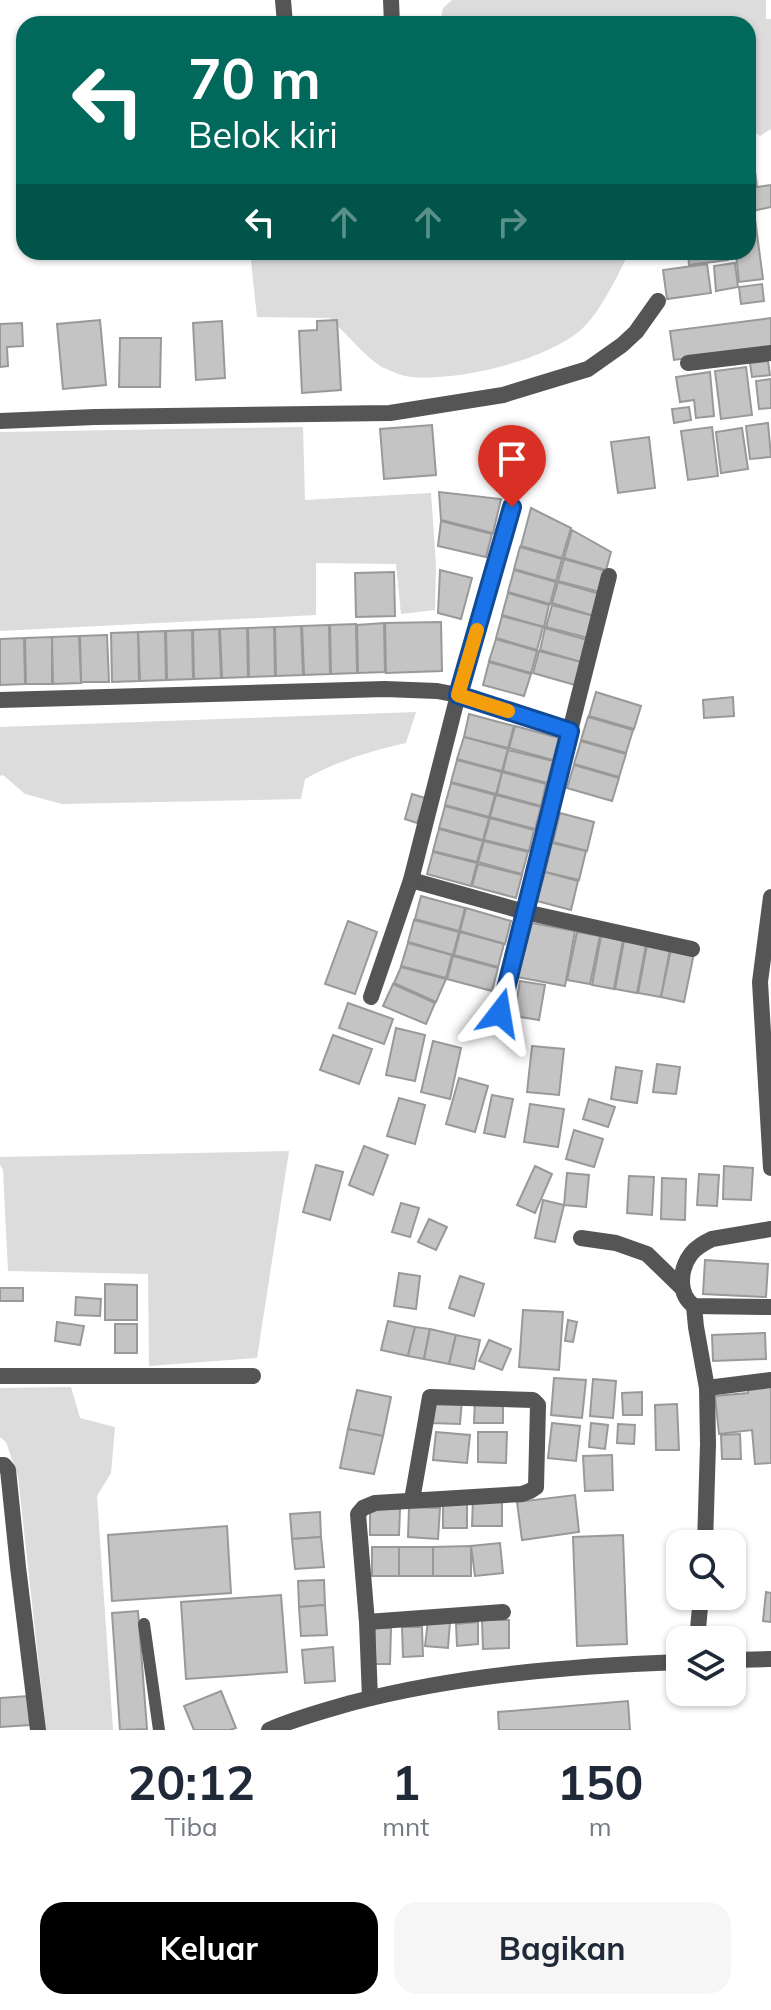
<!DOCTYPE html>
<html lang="id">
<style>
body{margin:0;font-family:Mulish,sans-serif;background:#f6f6f7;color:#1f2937;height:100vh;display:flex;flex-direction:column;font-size:30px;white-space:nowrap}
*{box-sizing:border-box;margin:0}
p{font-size:26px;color:#747a83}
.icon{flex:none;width:44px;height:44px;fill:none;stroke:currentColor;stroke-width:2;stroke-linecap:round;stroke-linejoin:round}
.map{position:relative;height:1730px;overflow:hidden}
.panel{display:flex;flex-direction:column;background:#fff;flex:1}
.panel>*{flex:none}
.banner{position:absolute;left:16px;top:16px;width:740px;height:244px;border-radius:24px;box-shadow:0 2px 6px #0004;background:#00695c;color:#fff;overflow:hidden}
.fabs{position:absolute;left:666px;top:1530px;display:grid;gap:16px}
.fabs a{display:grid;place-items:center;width:80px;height:80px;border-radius:16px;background:#fff;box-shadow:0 2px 6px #0004;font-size:40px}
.pin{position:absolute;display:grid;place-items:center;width:68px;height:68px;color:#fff;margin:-82px -34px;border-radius:50% 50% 50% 0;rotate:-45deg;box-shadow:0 0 8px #0007}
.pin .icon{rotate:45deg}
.me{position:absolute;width:88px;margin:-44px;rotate:14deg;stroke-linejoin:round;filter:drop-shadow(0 0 6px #0008)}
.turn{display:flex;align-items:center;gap:28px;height:168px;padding:0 40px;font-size:36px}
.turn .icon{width:104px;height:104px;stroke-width:2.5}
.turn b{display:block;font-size:56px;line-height:68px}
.lanes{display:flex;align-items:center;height:76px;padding:0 40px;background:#0003;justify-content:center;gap:40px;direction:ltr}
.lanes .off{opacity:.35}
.eta{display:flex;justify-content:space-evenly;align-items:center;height:136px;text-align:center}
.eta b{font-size:48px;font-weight:700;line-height:56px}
.action{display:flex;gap:16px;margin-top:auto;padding:16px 40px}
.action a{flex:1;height:92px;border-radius:24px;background:#000;color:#fff;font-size:32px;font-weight:700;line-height:92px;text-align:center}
.action a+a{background:#f6f6f7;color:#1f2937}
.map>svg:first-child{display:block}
.green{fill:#dcdcdc}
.building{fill:#c4c4c4;stroke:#999;stroke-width:2}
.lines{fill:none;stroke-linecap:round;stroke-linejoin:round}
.service{stroke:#555;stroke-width:12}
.minor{stroke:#555;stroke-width:16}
.route-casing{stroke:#114b97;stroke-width:20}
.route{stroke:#1a73e8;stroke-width:14}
.slow{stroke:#f59e0b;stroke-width:14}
</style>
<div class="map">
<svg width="771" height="1730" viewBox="0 0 771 1730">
<rect width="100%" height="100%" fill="#fff"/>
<!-- green -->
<g class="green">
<polygon points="452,0 766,0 766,19 771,19 771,129 760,136 752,130 748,120 748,24 440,24 443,8"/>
<path d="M 250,252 L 629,252 C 619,274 599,314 581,330 C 544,361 460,381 413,377 C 403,377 392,371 384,368 C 369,361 343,330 330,318 L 257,317 Z"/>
<polygon points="303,427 305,500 431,493 436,565 435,610 401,614 396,564 316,563 316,615 0,631 0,432"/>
<path d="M 416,712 L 406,743 C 371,751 337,761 305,779 L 301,799 L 62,804 L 25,794 L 3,775 L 0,776 L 0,727 Z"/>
<polygon points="289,1151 257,1358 149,1366 148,1274 8,1271 3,1170 0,1165 0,1157"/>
<polygon points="71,1387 80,1418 115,1427 111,1473 97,1496 113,1730 46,1730 18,1477 6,1442 0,1437 0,1388"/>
</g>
<!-- building -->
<g class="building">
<polygon points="755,171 757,187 771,185 771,207 748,212 748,172"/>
<polygon points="755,219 763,279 739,282 736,253 728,254 728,252 748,252 748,220"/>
<polygon points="688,252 726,252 728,260 689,265"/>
<polygon points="735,263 738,287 716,291 714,266"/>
<polygon points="707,264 711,293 667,299 663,270"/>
<polygon points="762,284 764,301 741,304 739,287"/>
<polygon points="771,318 771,347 674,360 670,331"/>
<polygon points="100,320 106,385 63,389 57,324"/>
<polygon points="337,320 341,390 302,393 299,331 317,330 317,321"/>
<polygon points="222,321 225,378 196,380 193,323"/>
<polygon points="22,323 23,346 7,347 8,366 0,367 0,324"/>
<polygon points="120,338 161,338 160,387 119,387"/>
<polygon points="768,361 770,375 752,377 750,363"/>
<polygon points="746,367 752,415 721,419 715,371"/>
<polygon points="710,372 714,416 696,418 694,400 680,402 676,377"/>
<polygon points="771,379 771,408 759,409 756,381"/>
<polygon points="689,407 691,420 674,423 672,409"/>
<polygon points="768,423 771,457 750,459 746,426"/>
<polygon points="432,425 436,475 384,479 380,429"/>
<polygon points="712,427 718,476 688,480 681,431"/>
<polygon points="742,428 748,469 721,473 716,432"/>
<polygon points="649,437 655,488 618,493 611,442"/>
<polygon points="439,492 501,499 493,533 441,520"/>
<polygon points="531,508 571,528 562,558 521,546"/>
<polygon points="441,521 492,534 486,557 438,546"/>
<polygon points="572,530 611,552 606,570 564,558"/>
<polygon points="520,547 562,559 556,581 514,569"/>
<polygon points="564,559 606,571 600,592 558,581"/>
<polygon points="440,570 472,578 461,619 438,613"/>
<polygon points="514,570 556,582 550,604 508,592"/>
<polygon points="394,572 395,616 356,617 355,573"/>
<polygon points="558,582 600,594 594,616 552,603"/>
<polygon points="508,593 549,605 544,627 502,615"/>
<polygon points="552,605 594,616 588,638 546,627"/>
<polygon points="502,616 543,627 537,650 496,638"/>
<polygon points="441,622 442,671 386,673 385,623"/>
<polygon points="384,623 385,672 358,673 357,625"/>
<polygon points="356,624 357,673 331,674 330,625"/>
<polygon points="329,625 330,674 304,675 302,626"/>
<polygon points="301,626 303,675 276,676 275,627"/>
<polygon points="274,627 275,676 249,677 248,628"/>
<polygon points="247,628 248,677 222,678 220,629"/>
<polygon points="545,628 587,640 581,662 540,650"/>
<polygon points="219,629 221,678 194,679 193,630"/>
<polygon points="192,630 193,679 167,680 166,631"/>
<polygon points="165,631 166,680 140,681 138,632"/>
<polygon points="138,632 139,681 112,682 111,633"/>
<polygon points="107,635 109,682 81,682 80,636"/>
<polygon points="79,636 81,683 53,684 52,637"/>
<polygon points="52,637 52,684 26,684 25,638"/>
<polygon points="24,638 25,684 0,685 0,639"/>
<polygon points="496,639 537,651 531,673 489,661"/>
<polygon points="539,651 581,662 575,685 533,673"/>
<polygon points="489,662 531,674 524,696 483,685"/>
<polygon points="596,692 641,706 634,729 589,716"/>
<polygon points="733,697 734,716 704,718 703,700"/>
<polygon points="469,714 514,726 508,748 464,737"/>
<polygon points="588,717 633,730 626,753 581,740"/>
<polygon points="515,726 559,738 553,760 509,748"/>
<polygon points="464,737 508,749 502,771 457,759"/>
<polygon points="581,741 626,754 619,777 574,764"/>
<polygon points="508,750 553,761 547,783 503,771"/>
<polygon points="457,760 502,772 496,794 451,782"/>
<polygon points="574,765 619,778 612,801 567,788"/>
<polygon points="502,772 546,784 541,806 497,794"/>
<polygon points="451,783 495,795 489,817 445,805"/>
<polygon points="412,794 425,798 417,823 405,819"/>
<polygon points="496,795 541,807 535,829 490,817"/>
<polygon points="445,806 489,818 483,840 439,828"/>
<polygon points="560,813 594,822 587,851 553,842"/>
<polygon points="490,818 534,830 529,851 484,840"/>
<polygon points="439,829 483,841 477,862 433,851"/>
<polygon points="484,841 528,852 522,874 478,862"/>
<polygon points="552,843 586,851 579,880 545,872"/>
<polygon points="433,852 477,863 471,886 427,874"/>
<polygon points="478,864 522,875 516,898 472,886"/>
<polygon points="545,872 578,881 571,910 537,901"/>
<polygon points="421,896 465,908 459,931 415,919"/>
<polygon points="466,908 511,921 505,944 460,931"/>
<polygon points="414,920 459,932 453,955 408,942"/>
<polygon points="348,921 377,932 355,994 325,984"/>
<polygon points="532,923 575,931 565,986 517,977"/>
<polygon points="460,932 504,944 498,967 454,955"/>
<polygon points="577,932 600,936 590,984 567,980"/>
<polygon points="601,936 623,940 614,989 592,985"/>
<polygon points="624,941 646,945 637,993 615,989"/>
<polygon points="408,943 452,955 446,978 401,966"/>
<polygon points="647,945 670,949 661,997 638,993"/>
<polygon points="671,949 694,953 684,1002 661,997"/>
<polygon points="453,956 498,968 492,991 447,979"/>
<polygon points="401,967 446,979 436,1002 394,983"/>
<polygon points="520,981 545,985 539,1020 514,1016"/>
<polygon points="393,984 435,1003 426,1024 383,1006"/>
<polygon points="348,1003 393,1019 384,1044 339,1028"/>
<polygon points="396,1028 425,1035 415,1081 386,1075"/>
<polygon points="333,1035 372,1049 359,1084 320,1070"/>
<polygon points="433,1041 461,1048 450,1099 421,1092"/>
<polygon points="532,1046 564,1049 559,1095 527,1092"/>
<polygon points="657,1064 680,1067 676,1094 653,1092"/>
<polygon points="616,1067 642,1071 637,1103 611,1099"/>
<polygon points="459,1078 488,1086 475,1132 446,1124"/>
<polygon points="492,1095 513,1099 505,1137 484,1133"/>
<polygon points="399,1098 425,1105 415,1144 387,1136"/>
<polygon points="589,1099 615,1107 608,1127 583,1119"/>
<polygon points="530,1104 564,1109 558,1147 524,1142"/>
<polygon points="574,1130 603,1139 594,1167 566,1159"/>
<polygon points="364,1146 388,1155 373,1195 349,1185"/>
<polygon points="316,1165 343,1172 330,1220 303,1212"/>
<polygon points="535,1166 552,1174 535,1213 517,1205"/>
<polygon points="724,1166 753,1168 751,1200 723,1199"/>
<polygon points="567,1173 589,1175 586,1207 564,1205"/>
<polygon points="699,1174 719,1175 717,1206 697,1205"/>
<polygon points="629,1176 654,1177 652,1215 627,1213"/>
<polygon points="662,1178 686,1179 685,1220 661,1219"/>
<polygon points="543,1200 564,1205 555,1242 535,1238"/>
<polygon points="401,1203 419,1208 410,1237 392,1232"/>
<polygon points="429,1219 447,1227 436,1250 418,1242"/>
<polygon points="705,1260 768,1264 766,1297 703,1294"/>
<polygon points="399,1273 420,1276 416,1309 394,1306"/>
<polygon points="460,1276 484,1284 474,1316 449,1308"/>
<polygon points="105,1284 137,1285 137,1320 105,1320"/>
<rect x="0" y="1288" width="23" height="13"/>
<polygon points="76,1297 101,1299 100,1316 75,1315"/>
<polygon points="523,1310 563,1312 559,1370 519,1367"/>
<polygon points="568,1320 577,1322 573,1342 565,1341"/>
<polygon points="388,1321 415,1327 408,1356 381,1350"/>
<polygon points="57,1322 84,1326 80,1345 55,1341"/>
<rect x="115" y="1324" width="22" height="29"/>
<polygon points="415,1327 430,1329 424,1359 408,1356"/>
<polygon points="430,1329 456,1335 449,1364 424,1359"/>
<polygon points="765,1333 766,1359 713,1361 712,1335"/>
<polygon points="456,1335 480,1340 474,1369 449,1364"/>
<polygon points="489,1340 511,1349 502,1370 479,1361"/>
<polygon points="554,1378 586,1380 582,1418 551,1415"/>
<polygon points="593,1379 616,1381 613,1418 590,1416"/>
<polygon points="771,1384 771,1463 755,1464 752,1430 719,1434 715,1396 748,1393 748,1386"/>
<polygon points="357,1390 391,1397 383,1436 348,1429"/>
<polygon points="642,1392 642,1415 623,1415 622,1393"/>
<polygon points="433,1398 462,1399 460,1424 431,1423"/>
<polygon points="475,1399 503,1400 503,1423 474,1423"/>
<polygon points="677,1404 679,1450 656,1450 655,1405"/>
<polygon points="552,1423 580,1426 576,1461 548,1458"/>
<polygon points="591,1423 608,1425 605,1449 589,1447"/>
<polygon points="618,1424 635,1425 634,1444 617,1443"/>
<polygon points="348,1429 383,1436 374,1474 340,1468"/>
<polygon points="436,1432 470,1435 467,1463 433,1460"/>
<polygon points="478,1432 507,1432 506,1463 478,1462"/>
<polygon points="740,1434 741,1459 722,1459 721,1435"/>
<polygon points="612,1455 613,1490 585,1491 583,1456"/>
<polygon points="575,1495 579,1532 522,1540 517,1502"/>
<polygon points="473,1498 502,1498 502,1526 472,1526"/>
<rect x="443" y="1503" width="24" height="25"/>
<polygon points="409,1507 440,1508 438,1539 408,1537"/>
<polygon points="370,1509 400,1509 399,1535 370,1535"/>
<polygon points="320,1512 321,1537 292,1539 290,1514"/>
<polygon points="227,1526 231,1593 112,1601 108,1535"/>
<polygon points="623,1535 627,1644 577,1646 573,1537"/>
<polygon points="321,1537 324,1567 295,1569 292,1539"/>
<polygon points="500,1543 503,1573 475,1576 471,1546"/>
<polygon points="471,1546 471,1576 433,1576 433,1547"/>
<rect x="372" y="1547" width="27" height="29"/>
<rect x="399" y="1547" width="34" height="29"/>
<polygon points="324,1580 325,1605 299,1607 298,1581"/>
<polygon points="766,1592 771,1593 771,1622 763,1621"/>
<polygon points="281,1595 287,1672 186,1679 181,1602"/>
<polygon points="325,1605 327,1635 301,1636 299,1607"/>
<polygon points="138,1611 147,1729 120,1730 112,1613"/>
<polygon points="428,1620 450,1622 448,1648 425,1646"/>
<polygon points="482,1620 509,1620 509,1648 483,1649"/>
<polygon points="478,1622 478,1644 457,1646 456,1624"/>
<polygon points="402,1627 422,1627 423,1656 403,1657"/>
<polygon points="375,1628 391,1628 390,1664 375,1664"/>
<polygon points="333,1647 335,1681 305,1683 302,1650"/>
<polygon points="221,1691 236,1728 230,1730 194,1730 184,1706"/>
<polygon points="28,1696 30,1725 0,1727 0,1698"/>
<polygon points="628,1701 630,1730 499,1730 498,1712"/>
</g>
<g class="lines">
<!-- service -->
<polyline class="service" points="144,1624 159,1730"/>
<!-- minor -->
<g class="minor">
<polyline points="283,0 285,24"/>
<polyline points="391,0 392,24"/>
<polyline points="688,363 771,353"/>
<polyline points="0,421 95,417 390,413 503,395 588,369 622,345 636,332 658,301"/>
<polyline points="0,700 385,689 437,691 458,695 570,731 500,1013"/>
<polyline points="570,731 609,576"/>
<polyline points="411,880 525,912 692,949"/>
<polyline points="771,897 760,982 771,1168"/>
<polyline points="371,997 411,880 458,695 512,507"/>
<path d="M 771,1229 L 712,1239 C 704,1243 696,1247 691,1254 C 679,1270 678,1295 694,1306 L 771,1307"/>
<polyline points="581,1238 616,1243 647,1254 681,1287"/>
<polyline points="694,1306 696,1327 707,1388 708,1444 705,1544"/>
<polyline points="0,1376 253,1376"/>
<polyline points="707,1388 771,1380"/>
<polyline points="0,1465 4,1465 8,1470 18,1567 38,1730"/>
<polyline points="367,1622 503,1612"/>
<polyline points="697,1640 701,1596"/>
<polyline points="732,1660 771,1659"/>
<polyline points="370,1698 367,1622 358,1514 363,1508 375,1503 522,1494 530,1491 536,1487 538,1405 533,1400 430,1397 412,1500"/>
<path d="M 269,1730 C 296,1718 323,1711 351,1703 C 458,1675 570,1666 680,1662"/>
</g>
</g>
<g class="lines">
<defs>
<polyline id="route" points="500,1013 570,731 458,695 512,507"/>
</defs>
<!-- route casing -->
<use href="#route" class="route-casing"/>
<!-- route -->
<use href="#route" class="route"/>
<!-- slow -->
<polyline class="slow" points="477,630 458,695 508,711"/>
</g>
</svg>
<div class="fabs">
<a><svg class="icon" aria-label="search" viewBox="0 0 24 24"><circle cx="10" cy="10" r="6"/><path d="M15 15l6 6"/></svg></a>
<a><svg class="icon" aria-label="layers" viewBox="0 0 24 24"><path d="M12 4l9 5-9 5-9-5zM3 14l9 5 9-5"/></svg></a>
</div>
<div class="pin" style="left:512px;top:507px;background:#d93025"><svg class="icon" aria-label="arrive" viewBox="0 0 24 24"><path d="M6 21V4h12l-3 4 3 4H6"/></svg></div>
<svg class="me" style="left:500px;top:1013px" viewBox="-20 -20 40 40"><path d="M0-17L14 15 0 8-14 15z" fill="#1a73e8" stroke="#fff" stroke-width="4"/></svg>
<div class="banner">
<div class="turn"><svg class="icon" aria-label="left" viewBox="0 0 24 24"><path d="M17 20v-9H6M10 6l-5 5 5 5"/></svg><div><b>70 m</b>Belok kiri</div></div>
<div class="lanes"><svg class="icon" aria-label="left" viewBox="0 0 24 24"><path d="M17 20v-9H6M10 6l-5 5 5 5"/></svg><svg class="icon off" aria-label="ahead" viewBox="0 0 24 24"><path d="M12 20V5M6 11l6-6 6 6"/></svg><svg class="icon off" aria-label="ahead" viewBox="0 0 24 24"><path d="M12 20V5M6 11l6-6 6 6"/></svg><svg class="icon off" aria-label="right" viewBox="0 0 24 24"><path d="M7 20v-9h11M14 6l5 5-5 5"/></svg></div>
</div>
</div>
<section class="panel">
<div class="eta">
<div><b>20:12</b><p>Tiba</p></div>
<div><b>1</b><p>mnt</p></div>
<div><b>150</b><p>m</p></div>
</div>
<div class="action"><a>Keluar</a><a>Bagikan</a></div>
</section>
